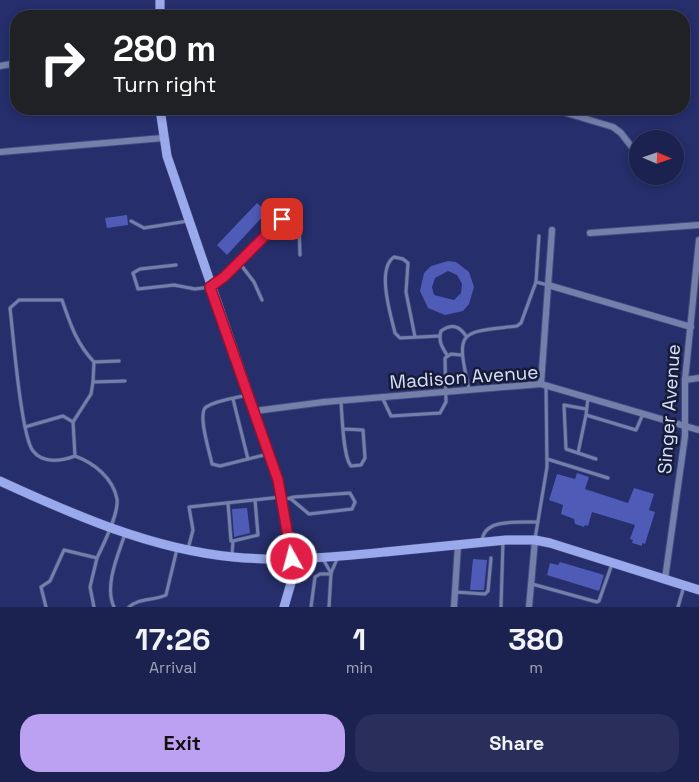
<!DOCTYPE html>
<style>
body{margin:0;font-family:"Space Grotesk",sans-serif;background:#292f5a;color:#f1f3f6;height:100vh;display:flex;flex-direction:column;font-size:19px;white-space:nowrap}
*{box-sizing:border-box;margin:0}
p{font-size:16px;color:#a0a4b7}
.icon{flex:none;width:28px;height:28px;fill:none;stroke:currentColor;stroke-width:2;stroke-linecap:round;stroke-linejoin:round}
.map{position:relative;height:607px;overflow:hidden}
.sheet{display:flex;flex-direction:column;background:#1c2250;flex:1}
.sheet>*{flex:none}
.hud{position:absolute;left:10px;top:10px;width:680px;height:105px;border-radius:20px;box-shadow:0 2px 8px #0003,0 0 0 1px #3a3f67;background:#202124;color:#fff;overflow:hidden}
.needle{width:32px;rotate:92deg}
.tools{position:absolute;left:629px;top:130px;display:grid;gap:10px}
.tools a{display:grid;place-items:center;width:55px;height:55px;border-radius:50%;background:#1c2250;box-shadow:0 2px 8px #0003,0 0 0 1px #3a3f67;font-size:25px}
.pin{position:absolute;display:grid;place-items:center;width:42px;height:42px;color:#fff;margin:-21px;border-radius:10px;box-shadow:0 2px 8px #0006}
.me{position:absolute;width:55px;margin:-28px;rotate:353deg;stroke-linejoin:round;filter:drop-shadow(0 0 4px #0008)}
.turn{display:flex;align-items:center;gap:18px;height:105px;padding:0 20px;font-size:22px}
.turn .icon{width:65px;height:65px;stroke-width:2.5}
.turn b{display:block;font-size:35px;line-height:42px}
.eta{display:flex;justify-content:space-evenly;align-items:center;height:85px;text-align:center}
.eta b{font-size:30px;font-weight:600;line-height:35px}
.primary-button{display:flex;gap:10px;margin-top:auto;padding:10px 20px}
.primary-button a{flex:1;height:58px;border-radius:20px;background:#bca0f2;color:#111;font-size:20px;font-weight:600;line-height:58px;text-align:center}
.primary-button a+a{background:#292f5a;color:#f1f3f6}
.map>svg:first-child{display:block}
.building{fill:#4e5cb8;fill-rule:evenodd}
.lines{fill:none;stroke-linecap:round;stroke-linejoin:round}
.lane-casing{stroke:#424a83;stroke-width:4.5}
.street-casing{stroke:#424a83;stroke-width:8}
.secondary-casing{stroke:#424a83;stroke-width:10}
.lane{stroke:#7580aa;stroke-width:3}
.street{stroke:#7580aa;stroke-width:6}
.secondary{stroke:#99a9eb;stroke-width:9}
.route-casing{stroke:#92132f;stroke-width:12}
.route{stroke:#e11d48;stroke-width:9}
.labels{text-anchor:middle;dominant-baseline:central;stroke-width:5;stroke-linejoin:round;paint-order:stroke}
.street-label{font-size:19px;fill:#d8e0fe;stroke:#161b36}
</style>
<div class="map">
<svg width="699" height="607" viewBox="0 0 699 607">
<rect width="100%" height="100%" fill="#262e6b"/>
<!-- building -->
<g class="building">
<polygon points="257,203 267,212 227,255 217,245"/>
<polygon points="127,215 128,225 107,228 105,218"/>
<path d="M 448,261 L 456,262 L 469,272 L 474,287 L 469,304 L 463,311 L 445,315 L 428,308 L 420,291 L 424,273 L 431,266 ZM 448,271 L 457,275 L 462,284 L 461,293 L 454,300 L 434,295 L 432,287 L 435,278 Z"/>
<polygon points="577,473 589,477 585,489 628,503 634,488 654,494 649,510 655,512 645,544 642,543 642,546 632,543 633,540 630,539 635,525 592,512 588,526 585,525 584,527 575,524 574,519 561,514 563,505 549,500 557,474 575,479"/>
<polygon points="247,508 250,533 234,537 232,509"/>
<polygon points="473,559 487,560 484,590 470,590"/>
<polygon points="560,562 604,575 599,591 547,575 550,563 558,565"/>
</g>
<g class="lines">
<defs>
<g id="lane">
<polyline points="131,221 144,228 188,221"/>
<polyline points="238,261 254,282 262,300"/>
<polyline points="176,265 140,269 133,273 138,289 174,285 195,289 210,287 224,277 282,219 293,220 299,224 300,255"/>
<polyline points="536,282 548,285"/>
<path d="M 415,337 L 406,292 L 408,263 L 403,259 L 394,257 C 376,269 391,316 395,333 L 400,338 L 439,336"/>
<path d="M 447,355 C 442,347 438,341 441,331 C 451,324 459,325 466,336"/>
<polyline points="93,382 94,362 119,361"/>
<path d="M 469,389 C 455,328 460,333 517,326 L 521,323 L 536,282 L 539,236"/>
<path d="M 248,395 C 236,398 217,400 206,407 C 197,414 210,453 212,464 L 220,466 L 268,454"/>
<polyline points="382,397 391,416 440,413 446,402 445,358 451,354 461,355"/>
<polyline points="233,399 248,459"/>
<path d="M 341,401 C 342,415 343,457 351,466 L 361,465 L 365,458 L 363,430 L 344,429"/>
<polyline points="586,409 564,405 566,449 596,459"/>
<polyline points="586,415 588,398"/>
<polyline points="25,427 63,416 73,422"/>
<polyline points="578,453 586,415 636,430 643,414"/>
<path d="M 75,456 C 62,461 43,464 33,451 C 21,436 13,333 10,308 L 19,300 L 62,300 C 70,323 76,343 94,362"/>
<polyline points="547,459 608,478"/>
<polyline points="283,500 294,497 350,493 355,502 352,509 309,514 291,499"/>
<polyline points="228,503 231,541 233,541"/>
<polyline points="535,539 547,467 546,386"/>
<path d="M 482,542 C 483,517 520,523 538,522"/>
<polyline points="188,549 193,530 189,507 281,497"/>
<polyline points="232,555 233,541 258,535 255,500"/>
<path d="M 97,558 C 103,545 119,514 117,499 C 113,478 94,463 75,456 L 73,422 L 91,394 L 93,382 L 125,381"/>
<polyline points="323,559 331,573"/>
<polyline points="532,584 597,602 599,601 612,564"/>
<polyline points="455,592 485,594 488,591 491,558"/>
<polyline points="46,607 41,587 50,581 64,550 97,558 90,587 94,607"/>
<path d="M 114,607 C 104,586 118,555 125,534"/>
<path d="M 129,607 C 139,598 153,601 166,595 L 177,549"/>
<polyline points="311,607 315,577 320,574 331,574"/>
<polyline points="329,607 331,573 337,559"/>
<polyline points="501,607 503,541"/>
<polyline points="678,607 684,586"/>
</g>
<g id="street">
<polyline points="0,66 16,63"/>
<polyline points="553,109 613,127 621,133 631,146"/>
<polyline points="0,152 163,138"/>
<polyline points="590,233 699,225"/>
<polyline points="548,285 691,327"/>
<polyline points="685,380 699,378"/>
<polyline points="541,384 552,230"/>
<polyline points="255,411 324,402 541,384 699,430"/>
<polyline points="665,579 685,436 685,380 699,240"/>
<polyline points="454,607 458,545"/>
<polyline points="529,607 535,540"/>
</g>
<g id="secondary">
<polyline points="160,16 160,0"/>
<polyline points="160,109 167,156 278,480 292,559 291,583 284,607"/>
<path d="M 0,481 C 74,515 151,549 233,557 C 284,562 334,557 385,552 C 425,548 466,544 506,540 L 535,540 L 550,543 L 699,590"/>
</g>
</defs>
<!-- lane casing -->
<use href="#lane" class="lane-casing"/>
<!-- street casing -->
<use href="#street" class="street-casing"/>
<!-- secondary casing -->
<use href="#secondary" class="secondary-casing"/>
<!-- lane -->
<use href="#lane" class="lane"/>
<!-- street -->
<use href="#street" class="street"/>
<!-- secondary -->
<use href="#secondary" class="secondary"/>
</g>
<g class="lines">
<defs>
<polyline id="route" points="282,219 224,277 210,287 278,480 292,559"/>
</defs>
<!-- route casing -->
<use href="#route" class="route-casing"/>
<!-- route -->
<use href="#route" class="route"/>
</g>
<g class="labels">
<!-- street labels -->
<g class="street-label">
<text transform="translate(464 377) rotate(-4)">Madison Avenue</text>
<text transform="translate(669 409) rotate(-86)">Singer Avenue</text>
</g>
</g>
</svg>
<div class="tools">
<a><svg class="needle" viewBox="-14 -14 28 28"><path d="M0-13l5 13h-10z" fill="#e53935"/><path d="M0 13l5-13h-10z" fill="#a0a4b7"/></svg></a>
</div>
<div class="pin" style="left:282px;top:219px;background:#d93025"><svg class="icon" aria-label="arrive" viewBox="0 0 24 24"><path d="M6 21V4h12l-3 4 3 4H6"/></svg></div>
<svg class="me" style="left:292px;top:559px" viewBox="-20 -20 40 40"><circle r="17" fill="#e11d48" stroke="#fff" stroke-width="3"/><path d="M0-11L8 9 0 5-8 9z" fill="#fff"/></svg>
<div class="hud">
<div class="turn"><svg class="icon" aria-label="right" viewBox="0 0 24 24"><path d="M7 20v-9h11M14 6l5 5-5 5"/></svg><div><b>280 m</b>Turn right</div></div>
</div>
</div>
<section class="sheet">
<div class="eta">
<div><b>17:26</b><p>Arrival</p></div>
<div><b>1</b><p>min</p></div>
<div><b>380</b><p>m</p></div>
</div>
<div class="primary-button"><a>Exit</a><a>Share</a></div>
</section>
